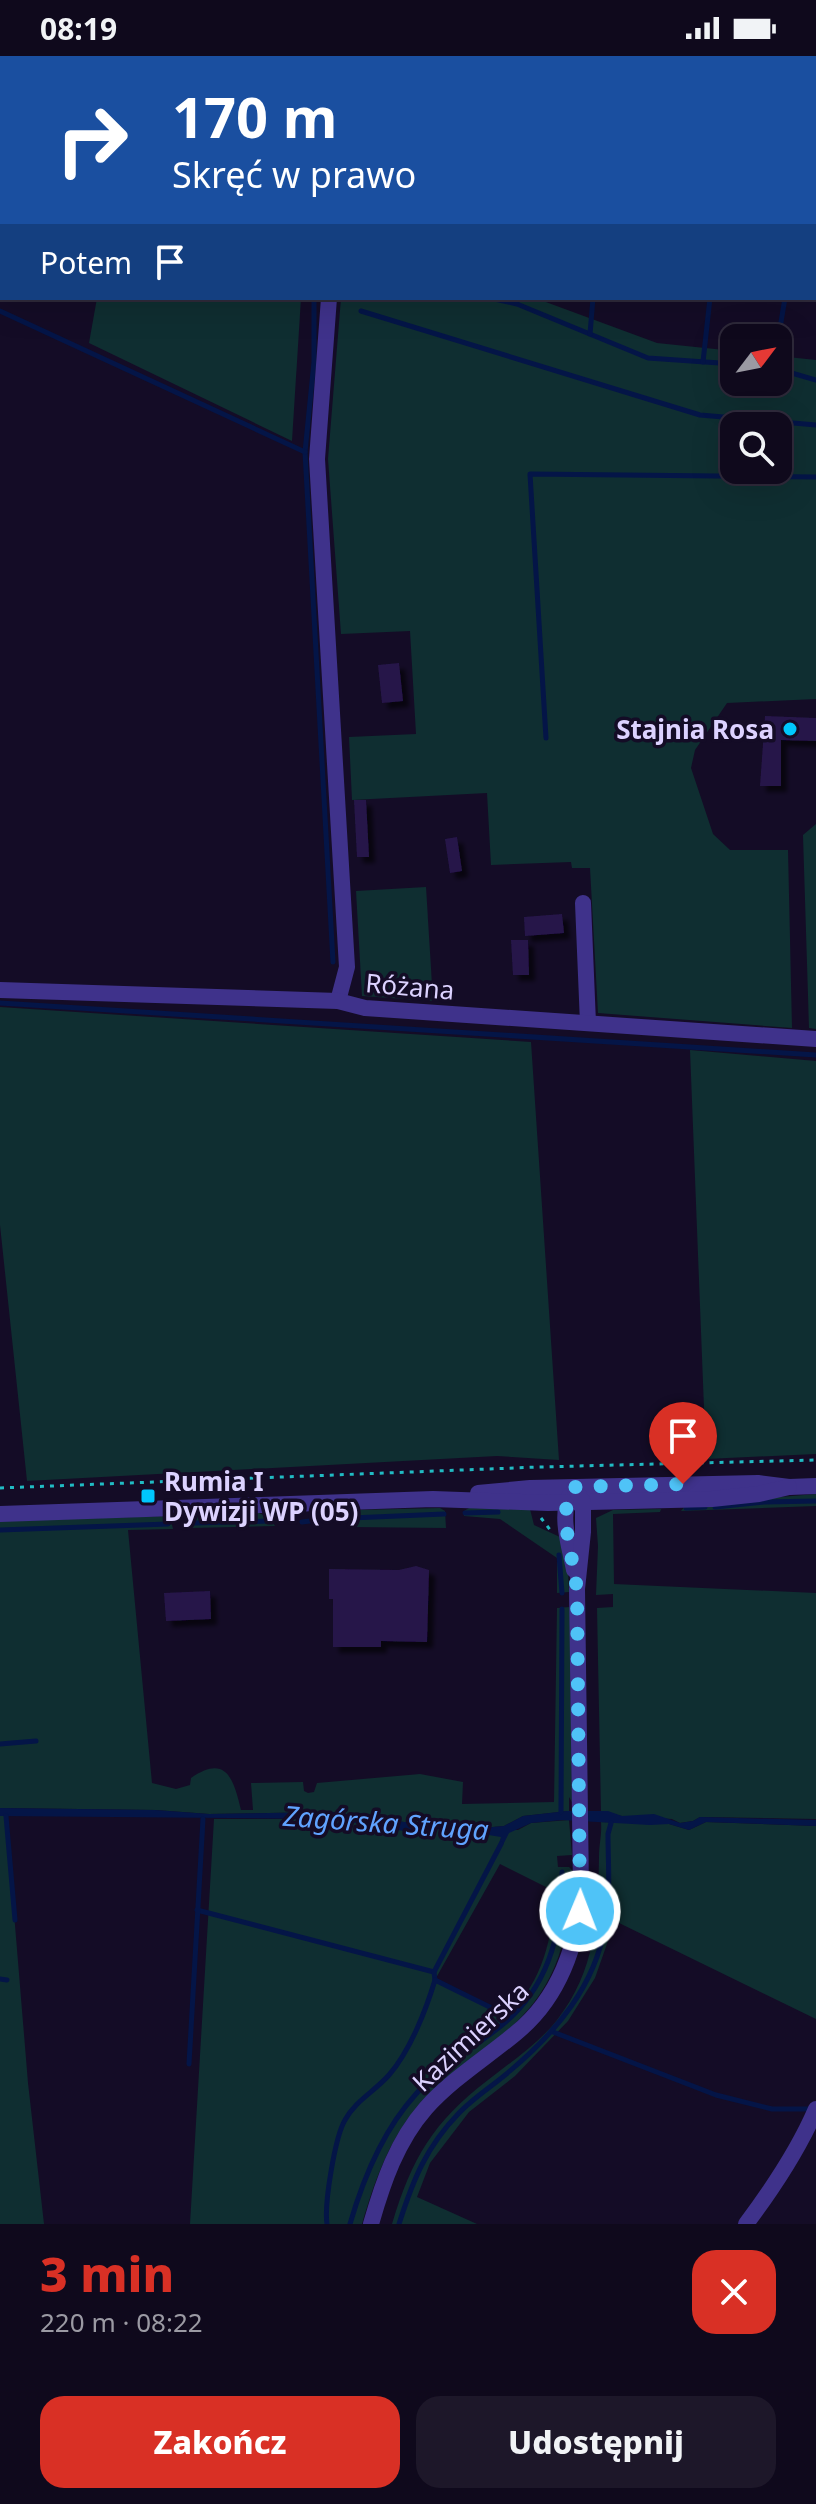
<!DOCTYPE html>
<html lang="pl">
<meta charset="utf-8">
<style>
body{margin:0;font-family:"Noto Sans",sans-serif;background:#1d1729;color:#f1f3f6;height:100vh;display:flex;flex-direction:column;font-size:30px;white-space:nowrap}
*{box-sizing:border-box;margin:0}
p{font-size:26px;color:#9b9aa3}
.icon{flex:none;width:44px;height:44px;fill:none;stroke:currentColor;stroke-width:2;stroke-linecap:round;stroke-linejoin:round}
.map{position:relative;height:2168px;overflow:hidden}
.details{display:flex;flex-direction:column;background:#0f091c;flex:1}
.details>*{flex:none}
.guide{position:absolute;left:0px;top:0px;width:816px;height:244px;box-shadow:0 8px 32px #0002,0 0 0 2px #2f2a3b;background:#1a4fa0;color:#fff;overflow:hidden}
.needle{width:52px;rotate:58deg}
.fabs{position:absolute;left:720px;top:268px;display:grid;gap:16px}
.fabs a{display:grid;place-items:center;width:72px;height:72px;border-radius:16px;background:#0f091c;box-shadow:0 8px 32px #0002,0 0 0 2px #2f2a3b;font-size:40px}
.pin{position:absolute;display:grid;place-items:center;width:68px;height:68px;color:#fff;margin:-82px -34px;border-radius:50% 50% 50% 0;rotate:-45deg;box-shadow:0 0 8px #0007}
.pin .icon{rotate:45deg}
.me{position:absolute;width:88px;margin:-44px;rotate:1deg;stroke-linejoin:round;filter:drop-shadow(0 0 6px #0008)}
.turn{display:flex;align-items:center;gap:28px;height:168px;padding:0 40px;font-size:36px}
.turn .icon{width:104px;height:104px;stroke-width:2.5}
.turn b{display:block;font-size:56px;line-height:68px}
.then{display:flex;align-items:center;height:76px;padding:0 40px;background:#0003;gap:16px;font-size:30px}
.round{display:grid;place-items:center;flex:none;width:84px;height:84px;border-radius:24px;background:#1d1729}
.overview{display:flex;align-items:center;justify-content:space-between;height:136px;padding:0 40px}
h1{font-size:48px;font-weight:800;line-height:60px;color:#d93025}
.cta{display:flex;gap:16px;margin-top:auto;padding:16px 40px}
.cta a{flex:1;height:92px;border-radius:24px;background:#d93025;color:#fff;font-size:32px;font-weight:800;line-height:92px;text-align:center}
.cta a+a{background:#1d1729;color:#f1f3f6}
.status{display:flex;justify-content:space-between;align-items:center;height:56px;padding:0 40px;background:#0f091c;direction:ltr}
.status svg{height:22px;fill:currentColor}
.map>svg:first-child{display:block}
.green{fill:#0f2e31;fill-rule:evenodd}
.water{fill:#041547}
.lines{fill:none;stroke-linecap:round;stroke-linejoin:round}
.stream{stroke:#041547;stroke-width:5}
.building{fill:#261649;filter:url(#shadow)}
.path{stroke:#21bbc3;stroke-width:3;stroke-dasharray:4 6;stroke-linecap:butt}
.minor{stroke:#3f328b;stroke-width:16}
.route{stroke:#4fc3f7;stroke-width:14;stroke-dasharray:0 25.2}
.poi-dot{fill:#00c7fd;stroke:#140c26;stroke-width:3}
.labels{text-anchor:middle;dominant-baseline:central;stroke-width:7;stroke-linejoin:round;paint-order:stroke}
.poi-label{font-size:26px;font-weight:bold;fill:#dcd2ff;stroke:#140c26;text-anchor:end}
.street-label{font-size:26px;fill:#dcd2ff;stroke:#140c26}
.water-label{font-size:28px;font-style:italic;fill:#60a3ff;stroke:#140c26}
</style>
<div class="status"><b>08:19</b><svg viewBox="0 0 49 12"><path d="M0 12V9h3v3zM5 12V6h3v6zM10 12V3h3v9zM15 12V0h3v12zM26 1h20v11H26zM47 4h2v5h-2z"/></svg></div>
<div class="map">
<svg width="816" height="2168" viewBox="0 0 816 2168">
<defs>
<filter id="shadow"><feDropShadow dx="6" dy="6" stdDeviation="2" flood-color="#0009"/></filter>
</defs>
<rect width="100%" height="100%" fill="#140c26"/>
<!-- green -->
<g class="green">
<polygon points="91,0 489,0 91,2"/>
<polygon points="97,242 301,242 292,385 89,287"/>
<path d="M 341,242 L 535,242 L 657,287 L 734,295 L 734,326 L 778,326 L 778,300 L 816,304 L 816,643 L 727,647 L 695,694 L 691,712 L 713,778 L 730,794 L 788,794 L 792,972 L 598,957 L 590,812 L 572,812 L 571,806 L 491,809 L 487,737 L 352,744 L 349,681 L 416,678 L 410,575 L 341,578 L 328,403 ZM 734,370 L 778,370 L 778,414 L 734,414 Z"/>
<polygon points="816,768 816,973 809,972 803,779"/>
<polygon points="426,831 433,945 362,940 356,835"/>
<polygon points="0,951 531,986 559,1404 497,1400 27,1425 0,1169"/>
<polygon points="690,994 816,1005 816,1398 706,1403"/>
<polygon points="816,1438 816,1450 681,1455 686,1449"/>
<polygon points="440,1452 445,1455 446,1472 351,1471 350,1458 355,1454"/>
<polygon points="469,1452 530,1453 534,1469 560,1481 568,1515 569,1536 557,1537 557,1502 500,1463 464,1460 464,1455"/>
<polygon points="661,1453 660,1456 613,1458 614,1528 816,1537 816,1763 700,1761 693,1765 680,1767 672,1763 622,1760 601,1756 597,1552 613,1551 613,1538 596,1539 598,1490 596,1462 613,1454"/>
<polygon points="259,1457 270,1462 275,1470 190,1472 190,1465 197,1460"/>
<path d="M 170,1460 L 173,1473 L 128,1474 L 152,1727 L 176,1733 L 190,1729 L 191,1722 C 227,1697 234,1725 241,1754 L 253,1754 L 251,1727 L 303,1726 L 304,1735 L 308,1737 L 314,1736 L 317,1727 L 420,1718 L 463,1726 L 462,1748 L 554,1746 L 557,1552 L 570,1551 L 572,1746 L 569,1741 L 569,1755 L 523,1760 L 504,1770 L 482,1772 L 456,1766 L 404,1766 L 332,1756 L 209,1758 L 155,1754 L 0,1752 L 0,1465 Z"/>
<polygon points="0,1760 6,1760 28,2027 44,2168 0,2168"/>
<path d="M 214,1763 L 331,1763 L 415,1776 L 424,1773 L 518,1774 L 531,1767 L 569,1764 L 572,1799 L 557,1800 L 558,1811 L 569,1811 L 572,1814 C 570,1877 559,1929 509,1973 C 478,2000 442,2020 416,2052 C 388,2086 374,2127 362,2168 L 190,2168 ZM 500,1808 L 558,1837 C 549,1884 545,1927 505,1959 L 436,1922 Z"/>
<path d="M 601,1766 L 669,1768 L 689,1774 L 706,1766 L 816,1770 L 816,1963 L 615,1865 L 595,1922 L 568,1965 L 515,2020 L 469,2056 L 430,2107 L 417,2141 L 477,2168 L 392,2168 C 412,2102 433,2066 488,2024 C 512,2005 538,1988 557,1964 C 596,1914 598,1862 599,1801 C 599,1788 602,1779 601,1766 Z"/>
</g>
<!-- water -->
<polygon class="water" points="0,1752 155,1754 209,1758 332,1756 404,1766 456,1766 482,1772 504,1770 523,1760 567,1755 608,1755 622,1760 654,1758 680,1767 693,1765 700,1761 816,1764 816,1770 706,1766 689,1774 669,1768 650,1769 562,1764 531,1767 509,1777 503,1789 499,1787 501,1781 445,1772 404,1775 331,1763 0,1760"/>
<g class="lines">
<!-- stream -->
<g class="stream">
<polyline points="0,1 2,2"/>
<polyline points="300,2 300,0"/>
<polyline points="615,2 615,0"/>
<polyline points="735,2 736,0"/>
<polyline points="0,45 2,46"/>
<polyline points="814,58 816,45"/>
<polyline points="314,242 314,306 305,396 333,906"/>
<polyline points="490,242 517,248 648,302 734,308"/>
<polyline points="0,255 305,396"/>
<polyline points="361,255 700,359 816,369"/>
<polyline points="590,278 593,242"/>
<polyline points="778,284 785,242"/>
<polyline points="703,306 710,242"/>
<polyline points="778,313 816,324"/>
<polyline points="546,682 530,418 816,421"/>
<polyline points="0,947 816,999"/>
<polyline points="715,1451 764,1446 816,1445"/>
<polyline points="686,1452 705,1451"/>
<polyline points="465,1457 498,1456"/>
<polyline points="351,1462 444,1458"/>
<polyline points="302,1466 333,1462"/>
<polyline points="194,1467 268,1465"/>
<polyline points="0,1474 168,1468"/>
<polyline points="559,1499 562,1537"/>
<polyline points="0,1688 36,1685"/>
<polyline points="561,1756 562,1553"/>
<polyline points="6,1760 15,1864"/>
<polyline points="197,1854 434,1916"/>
<polyline points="0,1923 7,1924"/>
<polyline points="435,1924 434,1916 501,1788"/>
<polyline points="553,1976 716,2039 772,2053 813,2053"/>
<polyline points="189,2008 203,1763"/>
<path d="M 327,2168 C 324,2148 335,2081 345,2064 C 355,2045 375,2035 389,2019 C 410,1995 426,1954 435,1924 L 510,1961"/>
<path d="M 350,2168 C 363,2123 384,2073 416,2038 C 440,2010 473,1993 502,1969 C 549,1931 563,1875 562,1816"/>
<path d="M 399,2168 C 413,2124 426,2091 459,2057 C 474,2041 494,2029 511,2014 C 556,1976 595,1930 605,1870 C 611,1840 608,1808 608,1778 L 611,1767"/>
</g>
</g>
<!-- building -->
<g class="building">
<polygon points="399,607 403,645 382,647 378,609"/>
<polygon points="765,660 816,662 816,685 781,684 781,730 760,730"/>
<polygon points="354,744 366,744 369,801 357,801"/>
<polygon points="457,781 462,815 450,817 445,783"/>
<polygon points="562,858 564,877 525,880 524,861"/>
<polygon points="511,884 528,884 529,919 513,919"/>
<polygon points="416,1510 429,1514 427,1586 381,1585 381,1591 333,1591 333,1543 329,1543 329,1513 399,1514"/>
<polygon points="210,1535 211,1563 166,1565 164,1537"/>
</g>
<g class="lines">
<!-- path -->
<g class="path">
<polyline points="497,2 499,0"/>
<polyline points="0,1432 539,1411 816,1404"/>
<polyline points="541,1462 551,1475"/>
</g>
<!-- minor -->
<g class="minor">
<polyline points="329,242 317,403 347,911 338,945"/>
<polyline points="583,847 588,967"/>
<polyline points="0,934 338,945 365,952 816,983"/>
<polyline points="478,1437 530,1432 758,1427 789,1431 816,1430"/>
<path d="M 570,1439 C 559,1460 570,1492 574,1514"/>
<polyline points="0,1458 433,1443 548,1447 712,1443 759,1438 789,1431"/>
<path d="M 371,2168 C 383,2126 397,2085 426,2052 C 452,2023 486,2002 516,1977 C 559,1942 578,1889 581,1835 L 577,1533 L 583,1476 L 583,1446 L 574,1431"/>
<path d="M 746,2168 C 773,2132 798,2095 816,2053"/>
</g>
</g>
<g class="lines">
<!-- route -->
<polyline class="route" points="580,1855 577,1533 567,1476 566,1446 574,1431 683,1428"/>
</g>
<!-- markers -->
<g class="poi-dot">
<circle cx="790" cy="673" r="8"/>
<rect x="140" y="1432" width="16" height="16" rx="4"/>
</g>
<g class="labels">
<!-- poi labels -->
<g class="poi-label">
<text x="774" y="673">Stajnia Rosa</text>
<text x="164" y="1425" text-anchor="start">Rumia I<tspan x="164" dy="30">Dywizji WP (05)</tspan></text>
</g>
<!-- street labels -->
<g class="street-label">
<text transform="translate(410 930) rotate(5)">Różana</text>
<text transform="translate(470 1980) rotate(-43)">Kazimierska</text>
</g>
<!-- water labels -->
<g class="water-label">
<text transform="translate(386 1766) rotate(4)">Zagórska Struga</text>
</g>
</g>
</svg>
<div class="fabs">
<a><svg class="needle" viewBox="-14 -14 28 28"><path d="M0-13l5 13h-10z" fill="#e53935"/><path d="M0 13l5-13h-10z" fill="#9b9aa3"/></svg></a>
<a><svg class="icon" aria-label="search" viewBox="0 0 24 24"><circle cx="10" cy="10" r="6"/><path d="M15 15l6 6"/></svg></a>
</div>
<div class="pin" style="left:683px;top:1428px;background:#d93025"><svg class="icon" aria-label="arrive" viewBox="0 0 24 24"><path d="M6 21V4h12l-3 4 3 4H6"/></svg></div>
<svg class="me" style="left:580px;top:1855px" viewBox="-20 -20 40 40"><circle r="17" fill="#4fc3f7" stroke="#fff" stroke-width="3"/><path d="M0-11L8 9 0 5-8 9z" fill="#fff"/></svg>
<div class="guide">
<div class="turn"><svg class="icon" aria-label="right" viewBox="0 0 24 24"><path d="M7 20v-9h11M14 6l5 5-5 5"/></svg><div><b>170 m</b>Skręć w prawo</div></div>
<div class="then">Potem<svg class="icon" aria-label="arrive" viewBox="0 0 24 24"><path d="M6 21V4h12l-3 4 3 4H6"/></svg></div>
</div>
</div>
<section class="details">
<div class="overview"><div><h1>3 min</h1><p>220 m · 08:22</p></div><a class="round" style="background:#d93025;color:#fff"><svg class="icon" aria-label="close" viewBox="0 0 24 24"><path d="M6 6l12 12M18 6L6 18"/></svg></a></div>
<div class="cta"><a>Zakończ</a><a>Udostępnij</a></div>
</section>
